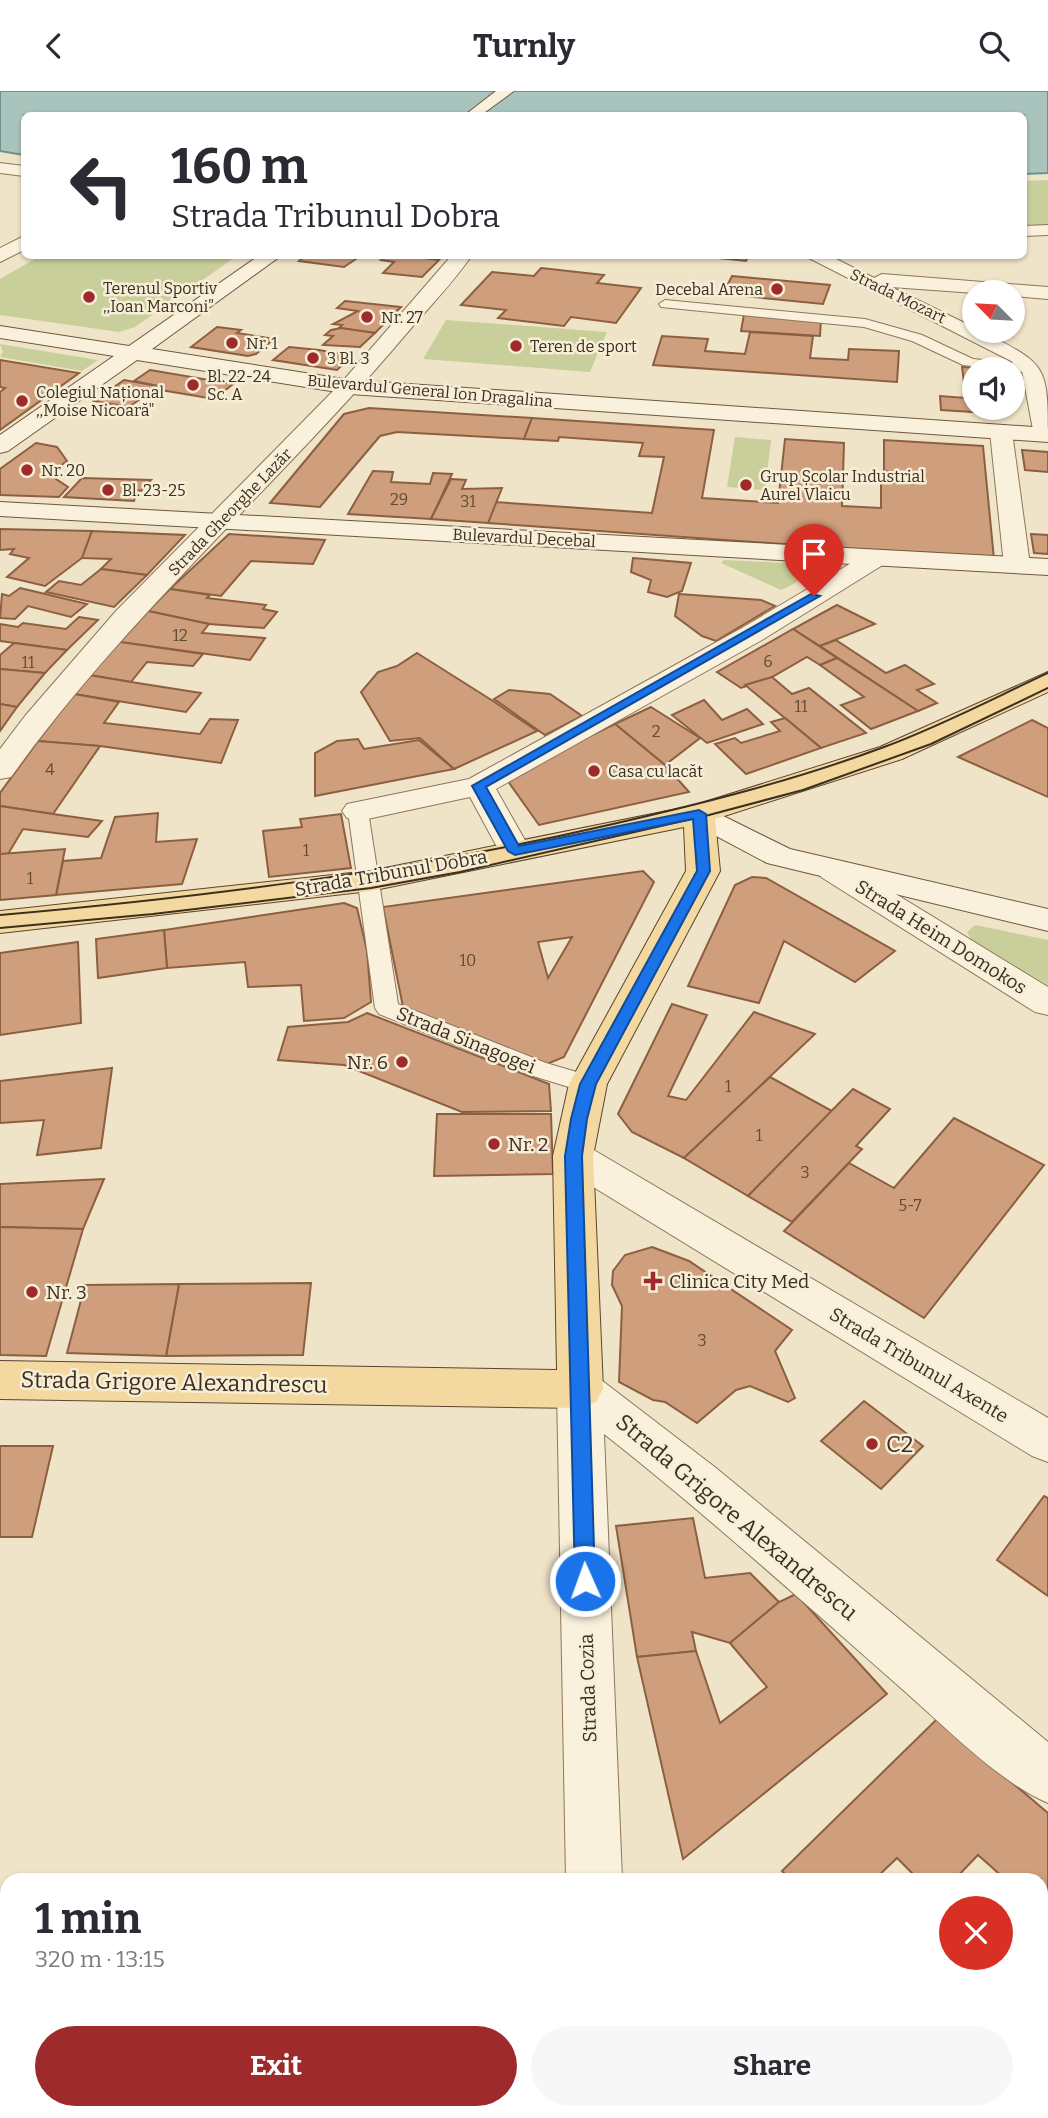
<!DOCTYPE html>
<meta charset="utf-8">
<style>
body{margin:0;font-family:Bitter,serif;background:#f7f7f7;color:#2b2b33;height:100vh;display:flex;flex-direction:column;font-size:26px;white-space:nowrap}
*{box-sizing:border-box;margin:0}
p{font-size:23px;color:#7c7c81}
.icon{flex:none;width:38px;height:38px;fill:none;stroke:currentColor;stroke-width:2;stroke-linecap:round;stroke-linejoin:round}
.map{position:relative;flex:1;overflow:hidden}
.drawer{position:absolute;left:0px;top:1782px;width:1048px;height:247px;display:flex;flex-direction:column;background:#fff;border-radius:21px 21px 0 0;box-shadow:0 2px 5px #0004}
.drawer>*{flex:none}
.guide{position:absolute;left:21px;top:21px;width:1006px;height:147px;border-radius:10px;box-shadow:0 2px 5px #0004;background:#fff;color:#2b2b33;overflow:hidden}
.needle{width:46px;rotate:294deg}
.fabs{position:absolute;left:962px;top:189px;display:grid;gap:14px}
.fabs a{display:grid;place-items:center;width:63px;height:63px;border-radius:50%;background:#fff;box-shadow:0 2px 5px #0004;font-size:35px}
.pin{position:absolute;display:grid;place-items:center;width:60px;height:60px;color:#fff;margin:-72px -30px;border-radius:50% 50% 50% 0;rotate:-45deg;box-shadow:0 0 7px #0007}
.pin .icon{rotate:45deg}
.me{position:absolute;width:77px;margin:-38px;rotate:358deg;stroke-linejoin:round;filter:drop-shadow(0 0 5px #0008)}
.turn{display:flex;align-items:center;gap:24px;height:147px;padding:0 35px;font-size:32px}
.turn .icon{width:91px;height:91px;stroke-width:2.5}
.turn b{display:block;font-size:49px;line-height:60px}
.round{display:grid;place-items:center;flex:none;width:74px;height:74px;border-radius:37px;background:#f7f7f7}
.headline{display:flex;align-items:center;justify-content:space-between;height:119px;padding:0 35px}
h1{font-size:42px;font-weight:700;line-height:52px}
.button{display:flex;gap:14px;margin-top:auto;padding:14px 35px}
.button a{flex:1;height:80px;border-radius:42px;background:#9e2a2b;color:#fff;font-size:28px;font-weight:700;line-height:80px;text-align:center}
.button a+a{background:#f7f7f7;color:#2b2b33}
header{display:flex;justify-content:space-between;align-items:center;height:91px;padding:0 35px;background:#fff;font-size:32px;font-weight:700}
.map>svg:first-child{display:block}
.green{fill:#c9cf9b}
.water{fill:#a9c4bc;stroke:#6f938a;stroke-width:2}
.building{fill:#cf9f7d;stroke:#8d5f41;stroke-width:2;fill-rule:evenodd}
.lines{fill:none;stroke-linecap:round;stroke-linejoin:round}
.lane-casing{stroke:#8d765c;stroke-width:2}
.street-casing{stroke:#8d765c;stroke-width:2}
.secondary-casing{stroke:#6f573f;stroke-width:2}
.primary-casing{stroke:#5b4430;stroke-width:2}
.lane{fill:#faf1dc;fill-rule:evenodd}
.street{fill:#faf1dc;fill-rule:evenodd}
.secondary{fill:#faf1dc;fill-rule:evenodd}
.primary{fill:#f3d9a0;fill-rule:evenodd}
.tram{stroke:#3d2e20;stroke-width:2}
.route{fill:#1a73e8;stroke:#114b97;stroke-width:2}
.poi-dot{fill:#9e2a2b;stroke:#f7eed8;stroke-width:2.5}
.labels{text-anchor:middle;dominant-baseline:central;stroke-width:5;stroke-linejoin:round;paint-order:stroke}
.far-poi-label{font-size:16px;fill:#3d2e20;stroke:#f7eed8;text-anchor:start}
.far-street-label{font-size:16px;fill:#3d2e20;stroke:#f7eed8}
.number-label{font-size:16px;fill:#624a37}
.street-label{font-size:19px;fill:#3d2e20;stroke:#f7eed8}
.poi-label{font-size:19px;fill:#3d2e20;stroke:#f7eed8;text-anchor:start}
.near-street-label{font-size:23px;fill:#3d2e20;stroke:#f7eed8}
.near-poi-label{font-size:23px;fill:#3d2e20;stroke:#f7eed8;text-anchor:start}
</style>
<header><svg class="icon" aria-label="back" viewBox="0 0 24 24"><path d="M15 5l-7 7 7 7"/></svg>Turnly<svg class="icon" aria-label="search" viewBox="0 0 24 24"><circle cx="10" cy="10" r="6"/><path d="M15 15l6 6"/></svg></header>
<div class="map">
<svg width="1048" height="2027" viewBox="0 0 1048 2027">
<rect width="100%" height="100%" fill="#f0e4c8"/>
<!-- green -->
<g class="green">
<polygon points="1048,89 1048,142 1024,144 1024,90"/>
<polygon points="40,165 40,164 237,165 135,236 119,241 0,224 0,188"/>
<polygon points="446,229 607,241 590,281 423,268"/>
<polygon points="0,254 0,253 98,269 82,280 0,266 3,261"/>
<polygon points="735,346 771,349 765,399 727,396"/>
<path d="M 724,469 L 809,473 C 805,488 795,493 781,499 L 721,472 Z"/>
<polygon points="975,834 1048,849 1048,894 971,848 967,841"/>
</g>
<!-- water -->
<polygon class="water" points="0,0 1048,0 1048,82 1024,83 1024,24 24,24 24,64 0,60"/>
<!-- building -->
<g class="building">
<polygon points="306,164 354,164 356,168 344,176 299,170"/>
<polygon points="387,164 401,164 439,169 422,186 383,182 394,171 381,169"/>
<polygon points="691,164 749,164 746,170"/>
<polygon points="541,177 604,184 597,192 641,197 616,232 571,226 564,235 498,227 506,219 461,214 492,181 534,185"/>
<polygon points="732,185 830,194 823,213 723,203"/>
<polygon points="345,210 401,216 375,242 339,237 342,234 333,233 358,220 337,217"/>
<polygon points="744,223 821,228 820,245 741,240"/>
<polygon points="217,236 241,239 237,242 274,248 256,263 248,265 191,256"/>
<polygon points="341,237 375,242 360,256 323,254 333,245 325,244 331,239"/>
<polygon points="750,241 813,245 810,267 848,269 849,258 899,260 897,291 653,274 662,245 708,248 705,260 745,263"/>
<polygon points="289,256 319,259 352,265 337,279 273,269"/>
<polygon points="0,269 79,282 0,339 0,301 5,297 0,296"/>
<polygon points="962,276 1000,278 975,278 975,317 1004,317 1004,323 941,319 940,305 966,307"/>
<polygon points="150,279 233,293 214,308 155,298 158,295 134,290"/>
<polygon points="124,289 158,295 129,316 94,310"/>
<polygon points="369,317 532,327 524,348 397,341 380,345 320,416 270,412 344,323"/>
<polygon points="532,327 714,339 702,407 778,412 785,348 844,352 842,415 881,417 881,391 914,393 913,382 884,380 884,349 983,355 994,468 488,432 495,411 652,422 664,366 639,365 643,352 559,346 558,350 524,348"/>
<polygon points="36,352 57,356 67,370 52,381 56,388 68,396 59,406 0,404 0,378"/>
<polygon points="1022,359 1048,361 1048,381 1025,379"/>
<polygon points="373,380 393,381 391,391 430,393 433,382 452,383 431,428 348,423"/>
<polygon points="82,387 151,389 141,400 137,399 134,410 64,406"/>
<polygon points="451,388 466,389 462,398 502,397 488,432 431,428"/>
<polygon points="0,438 92,440 82,467 45,495 7,486 29,467 10,463 14,458 0,459"/>
<polygon points="92,440 185,444 147,484 101,478 111,468 82,467"/>
<polygon points="229,443 325,449 313,473 251,470 221,505 170,498"/>
<polygon points="1031,443 1048,444 1048,463 1034,462"/>
<polygon points="633,467 691,472 682,500 667,506 648,501 651,489 631,481"/>
<polygon points="101,478 147,484 114,516 46,501 59,490 81,494"/>
<polygon points="20,497 87,513 71,526 28,515 15,528 0,527 2,503 9,505"/>
<polygon points="170,498 210,504 207,507 266,514 263,518 277,521 264,537 209,533 148,520"/>
<polygon points="679,503 761,509 775,515 716,550 702,545 675,525"/>
<polygon points="837,514 875,533 820,555 793,538"/>
<polygon points="148,520 209,533 202,542 265,547 250,569 120,551"/>
<polygon points="79,526 98,529 67,559 0,550 0,533 18,536 23,532 66,538"/>
<polygon points="793,538 837,567 820,574 807,566 772,586 741,597 717,581"/>
<polygon points="836,549 886,582 905,574 934,593 917,599 937,612 918,620 820,555"/>
<polygon points="120,551 203,563 193,575 147,571 131,591 89,584"/>
<polygon points="14,552 67,559 45,582 0,578 0,564"/>
<polygon points="417,562 493,610 537,640 454,678 420,647 390,650 361,601 378,581 397,575"/>
<polygon points="837,567 918,620 871,638 841,614 864,606 820,574"/>
<polygon points="0,578 45,582 17,616 0,613"/>
<polygon points="89,584 131,591 201,602 186,621 74,603"/>
<polygon points="772,586 792,603 809,597 866,642 821,657 745,594"/>
<polygon points="509,599 550,603 582,625 545,644 494,608"/>
<polygon points="74,603 119,611 104,632 200,643 210,628 238,629 221,672 100,655 38,650"/>
<polygon points="704,609 722,629 747,618 763,633 707,652 672,624"/>
<polygon points="0,613 17,616 0,640"/>
<polygon points="651,616 700,647 665,674 615,633"/>
<polygon points="785,627 821,657 746,683 715,653 735,647 741,652 780,640 771,631"/>
<polygon points="1032,629 1048,637 1048,706 958,666"/>
<polygon points="615,633 665,674 689,701 539,734 505,686"/>
<polygon points="358,648 364,658 419,649 454,678 315,705 315,662 337,650"/>
<polygon points="38,650 100,655 53,723 0,715 0,702"/>
<polygon points="0,715 53,723 102,730 88,746 23,738 8,763 0,763"/>
<polygon points="158,722 156,751 197,748 182,793 56,804 63,770 101,767 115,726"/>
<polygon points="341,723 351,777 269,786 263,740 302,736 300,728"/>
<polygon points="65,758 56,804 0,809 0,763"/>
<path d="M 643,780 L 654,791 L 564,966 L 542,975 L 403,916 L 383,816 ZM 572,846 L 548,887 L 538,851 Z"/>
<polygon points="752,786 766,787 895,860 855,891 784,850 759,912 688,895 735,794"/>
<polygon points="344,812 357,817 367,860 371,911 344,927 304,930 301,894 248,896 245,871 167,877 164,839"/>
<polygon points="164,839 167,877 98,887 96,848"/>
<polygon points="78,851 81,932 0,944 0,862"/>
<polygon points="672,913 707,924 668,1005 686,1009 754,921 815,943 684,1067 632,1041 618,1023"/>
<polygon points="367,922 549,993 551,1020 462,1021 344,974 278,969 288,936 348,931"/>
<polygon points="112,977 101,1057 37,1064 44,1029 0,1032 0,990"/>
<polygon points="770,986 832,1020 748,1105 684,1067"/>
<polygon points="853,998 890,1018 856,1055 862,1058 792,1131 748,1105"/>
<polygon points="437,1023 551,1023 553,1083 434,1085"/>
<polygon points="954,1027 1044,1074 924,1227 784,1140 849,1072 894,1097"/>
<polygon points="104,1088 83,1138 0,1136 0,1093"/>
<polygon points="0,1136 83,1138 46,1265 0,1264"/>
<polygon points="652,1156 689,1170 792,1239 775,1260 795,1307 788,1311 750,1295 736,1299 697,1332 665,1311 653,1309 619,1291 622,1215 612,1194 613,1180 625,1164"/>
<polygon points="311,1192 303,1264 166,1265 179,1193"/>
<polygon points="179,1193 166,1265 67,1262 85,1194"/>
<polygon points="864,1310 923,1355 881,1398 821,1350"/>
<polygon points="0,1355 53,1355 32,1446 0,1446"/>
<polygon points="1044,1405 1048,1407 1048,1505 997,1469"/>
<polygon points="693,1427 705,1487 750,1482 779,1511 730,1552 692,1541 696,1560 637,1566 616,1435"/>
<polygon points="796,1503 887,1603 683,1768 637,1566 696,1560 720,1632 767,1596 730,1552 779,1511"/>
<polygon points="937,1628 1048,1722 1048,1826 1041,1820 1041,1788 1005,1788 978,1764 955,1788 918,1788 897,1767 875,1788 790,1788 782,1780"/>
<polygon points="1048,1870 1048,1958 1041,1950 1041,1875"/>
<polygon points="1041,1950 1048,1958 1048,1984 1041,1991"/>
<polygon points="1048,1987 1048,2027 1007,2027 1013,2021 1041,2021 1041,1993"/>
<polygon points="845,2021 1012,2021 1007,2027 837,2027"/>
</g>
<g class="lines">
<defs>
<g id="lane">
<polygon points="665,209 865,228 922,244 973,268 1032,274 1039,278 1032,282 963,274 912,250 864,236 661,216 659,213"/>
<polygon points="358,714 368,720 398,913 546,972 597,987 600,993 597,999 588,1002 530,984 379,923 375,917 348,720"/>
</g>
<g id="street">
<polygon points="0,72 24,75 24,85 0,82"/>
<polygon points="1048,134 1048,144 1024,145 1024,135"/>
<polygon points="24,145 24,159 0,171 0,157"/>
<path d="M 452,164 L 472,164 C 453,192 429,216 407,242 C 279,394 127,524 11,686 L 0,688 L 0,658 L 25,625 L 116,520 L 342,291 Z"/>
<path d="M 803,164 L 828,164 L 874,187 L 882,183 L 1048,196 L 1048,208 L 1013,205 L 1013,201 L 975,202 L 891,196 L 975,237 L 975,240 L 981,240 C 1048,274 1048,273 1048,350 L 1038,349 L 1034,344 L 1022,280 L 1011,270 Z"/>
<polygon points="1001,334 1012,341 1030,474 1026,480 1008,480 1004,474 990,341"/>
<polygon points="877,459 886,462 890,467 886,472 762,549 496,698 531,760 527,767 515,770 503,767 470,706 358,730 347,727 342,720 347,713 469,688 742,537 868,462"/>
<polygon points="833,769 845,772 1048,896 1048,924 1035,921 821,786 816,779 821,772"/>
<polygon points="573,1050 587,1055 1048,1327 1048,1371 1032,1365 559,1075 553,1065 559,1055"/>
<path d="M 580,1279 L 596,1285 L 716,1377 L 1048,1651 L 1048,1712 C 1000,1692 942,1633 902,1598 C 804,1512 707,1424 604,1343 L 622,1788 L 566,1788 L 557,1298 L 564,1285 Z"/>
<rect x="573" y="2021" width="62" height="6"/>
</g>
<g id="secondary">
<polygon points="496,0 514,0 481,24 465,24"/>
<polygon points="260,164 282,164 152,258 350,289 1048,337 1048,351 350,303 137,269 8,360 0,362 0,344 114,265 0,247 0,235 129,255"/>
<polygon points="0,411 1048,468 1048,484 0,425"/>
<polygon points="699,713 790,758 1048,818 1048,840 767,772 688,730 683,723 688,716"/>
</g>
<polygon id="primary" points="1048,581 1048,601 902,668 715,728 720,780 607,993 593,1065 603,1298 596,1311 580,1317 0,1308 0,1270 557,1279 553,1065 569,993 686,780 684,736 370,800 0,842 0,820 370,780 692,715 880,656"/>
</defs>
<!-- lane casing -->
<use href="#lane" class="lane-casing"/>
<!-- street casing -->
<use href="#street" class="street-casing"/>
<!-- secondary casing -->
<use href="#secondary" class="secondary-casing"/>
<!-- primary casing -->
<use href="#primary" class="primary-casing"/>
<!-- lane -->
<use href="#lane" class="lane"/>
<!-- street -->
<use href="#street" class="street"/>
<!-- secondary -->
<use href="#secondary" class="secondary"/>
<!-- primary -->
<use href="#primary" class="primary"/>
<!-- tram -->
<g class="tram">
<path d="M 0,824 C 206,806 411,780 613,733 C 704,712 796,689 884,656 C 941,635 994,607 1048,582"/>
<polyline points="0,837 153,823 371,797 460,781 709,724 803,699 931,653 1048,597"/>
</g>
</g>
<!-- route -->
<polygon class="route" points="811,503 820,505 486,696 519,755 699,719 706,723 710,780 596,993 587,1028 582,1065 595,1490 592,1497 585,1500 578,1497 575,1490 565,1065 571,1028 580,993 697,780 693,728 515,764 508,760 472,695"/>
<!-- markers -->
<g class="poi-dot">
<circle cx="777" cy="198" r="7"/>
<circle cx="89" cy="206" r="7"/>
<circle cx="367" cy="226" r="7"/>
<circle cx="232" cy="252" r="7"/>
<circle cx="516" cy="255" r="7"/>
<circle cx="313" cy="267" r="7"/>
<circle cx="193" cy="294" r="7"/>
<circle cx="22" cy="310" r="7"/>
<circle cx="27" cy="379" r="7"/>
<circle cx="746" cy="394" r="7"/>
<circle cx="108" cy="399" r="7"/>
<circle cx="594" cy="680" r="7"/>
<circle cx="402" cy="971" r="7"/>
<circle cx="494" cy="1053" r="7"/>
<path d="M649.5 1179.5h7v7h7v7h-7v7h-7v-7h-7v-7h7z"/>
<circle cx="32" cy="1201" r="7"/>
<circle cx="872" cy="1353" r="7"/>
</g>
<g class="labels">
<!-- far-poi labels -->
<g class="far-poi-label">
<text x="103" y="197">Terenul Sportiv<tspan x="103" dy="18">,,Ioan Marconi"</tspan></text>
<text x="763" y="198" text-anchor="end">Decebal Arena</text>
<text x="381" y="226">Nr. 27</text>
<text x="246" y="252">Nr. 1</text>
<text x="530" y="255">Teren de sport</text>
<text x="327" y="267">3 Bl. 3</text>
<text x="207" y="285">Bl. 22-24<tspan x="207" dy="18">Sc. A</tspan></text>
<text x="36" y="301">Colegiul Național<tspan x="36" dy="18">,,Moise Nicoară"</tspan></text>
<text x="41" y="379">Nr. 20</text>
<text x="760" y="385">Grup Școlar Industrial<tspan x="760" dy="18">Aurel Vlaicu</tspan></text>
<text x="122" y="399">Bl. 23-25</text>
<text x="608" y="680">Casa cu lacăt</text>
</g>
<!-- far-street labels -->
<g class="far-street-label">
<text transform="translate(898 205) rotate(26)">Strada Mozart</text>
<text transform="translate(430 300) rotate(5)">Bulevardul General Ion Dragalina</text>
<text transform="translate(230 421) rotate(-46)">Strada Gheorghe Lazăr</text>
<text transform="translate(524 447) rotate(3)">Bulevardul Decebal</text>
</g>
<!-- number labels -->
<g class="number-label">
<text x="399" y="408">29</text>
<text x="468" y="410">31</text>
<text x="180" y="544">12</text>
<text x="768" y="570">6</text>
<text x="28" y="571">11</text>
<text x="801" y="615">11</text>
<text x="656" y="640">2</text>
<text x="50" y="678">4</text>
<text x="306" y="759">1</text>
<text x="30" y="787">1</text>
<text x="468" y="869">10</text>
<text x="728" y="995">1</text>
<text x="759" y="1044">1</text>
<text x="805" y="1081">3</text>
<text x="910" y="1114">5-7</text>
<text x="702" y="1249">3</text>
</g>
<!-- street labels -->
<g class="street-label">
<text transform="translate(391 782) rotate(-10)">Strada Tribunul Dobra</text>
<text transform="translate(941 846) rotate(32)">Strada Heim Domokos</text>
<text transform="translate(466 949) rotate(22)">Strada Sinagogei</text>
<text transform="translate(919 1274) rotate(31)">Strada Tribunul Axente</text>
<text transform="translate(588 1597) rotate(-92)">Strada Cozia</text>
</g>
<!-- poi labels -->
<g class="poi-label">
<text x="388" y="971" text-anchor="end">Nr. 6</text>
<text x="508" y="1053">Nr. 2</text>
<text x="669" y="1190">Clinica City Med</text>
<text x="46" y="1201">Nr. 3</text>
</g>
<!-- near-street labels -->
<g class="near-street-label">
<text transform="translate(174 1291) rotate(1)">Strada Grigore Alexandrescu</text>
<text transform="translate(737 1426) rotate(40)">Strada Grigore Alexandrescu</text>
</g>
<!-- near-poi labels -->
<g class="near-poi-label">
<text x="886" y="1353">C2</text>
</g>
</g>
</svg>
<div class="fabs">
<a><svg class="needle" viewBox="-14 -14 28 28"><path d="M0-13l5 13h-10z" fill="#e53935"/><path d="M0 13l5-13h-10z" fill="#7c7c81"/></svg></a>
<a><svg class="icon" aria-label="sound" viewBox="0 0 24 24"><path d="M4 9h4l5-4v14l-5-4H4zM17 9q2 3 0 6"/></svg></a>
</div>
<div class="pin" style="left:814px;top:505px;background:#d93025"><svg class="icon" aria-label="arrive" viewBox="0 0 24 24"><path d="M6 21V4h12l-3 4 3 4H6"/></svg></div>
<svg class="me" style="left:585px;top:1490px" viewBox="-20 -20 40 40"><circle r="17" fill="#1a73e8" stroke="#fff" stroke-width="3"/><path d="M0-11L8 9 0 5-8 9z" fill="#fff"/></svg>
<div class="guide">
<div class="turn"><svg class="icon" aria-label="left" viewBox="0 0 24 24"><path d="M17 20v-9H6M10 6l-5 5 5 5"/></svg><div><b>160 m</b>Strada Tribunul Dobra</div></div>
</div>
<section class="drawer">
<div class="headline"><div><h1>1 min</h1><p>320 m · 13:15</p></div><a class="round" style="background:#d93025;color:#fff"><svg class="icon" aria-label="close" viewBox="0 0 24 24"><path d="M6 6l12 12M18 6L6 18"/></svg></a></div>
<div class="button"><a>Exit</a><a>Share</a></div>
</section>
</div>
